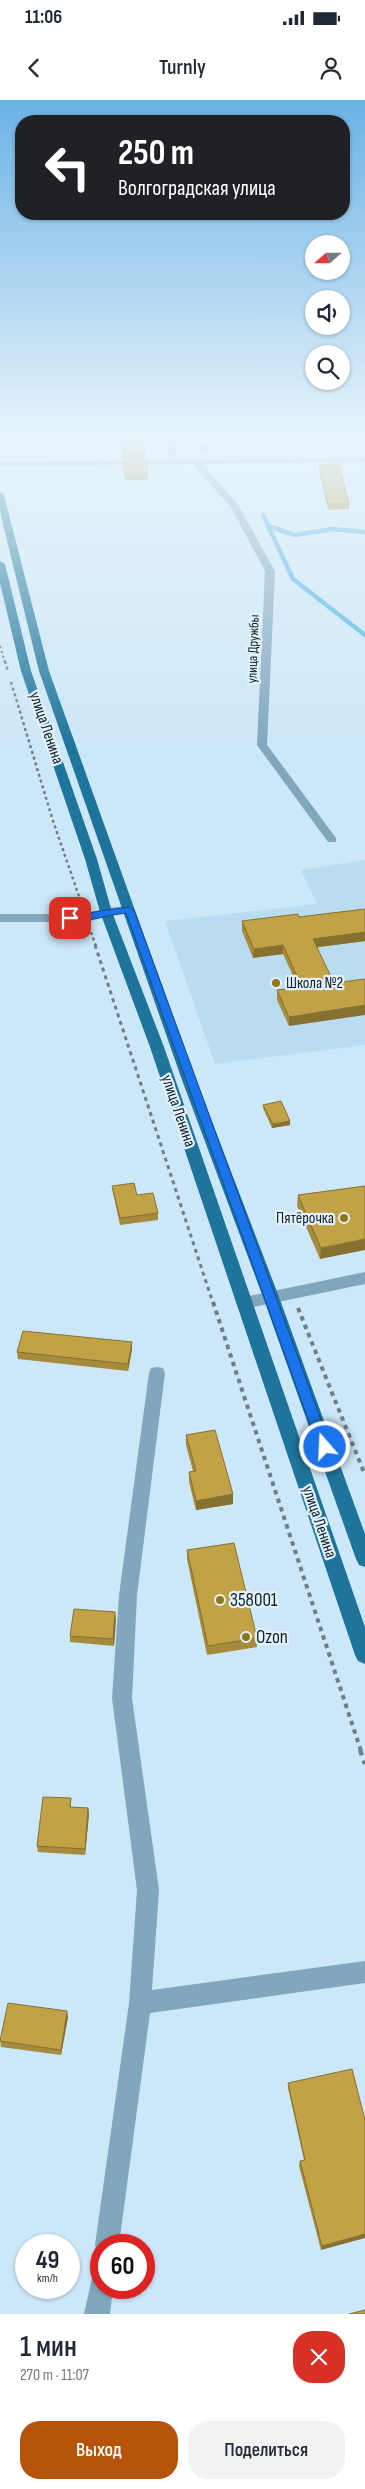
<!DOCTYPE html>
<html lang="ru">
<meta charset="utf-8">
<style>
body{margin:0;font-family:"Sofia Sans Condensed",sans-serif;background:#f2f2f3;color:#1f2937;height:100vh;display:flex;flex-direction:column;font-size:19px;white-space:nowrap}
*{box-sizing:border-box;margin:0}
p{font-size:16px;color:#747a83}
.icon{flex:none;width:28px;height:28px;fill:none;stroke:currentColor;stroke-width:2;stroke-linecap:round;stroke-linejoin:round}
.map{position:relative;height:2214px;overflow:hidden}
.sheet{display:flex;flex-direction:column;background:#fff;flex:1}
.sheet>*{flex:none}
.hud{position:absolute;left:15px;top:15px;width:335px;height:105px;border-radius:20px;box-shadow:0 1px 4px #0004;background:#202124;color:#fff;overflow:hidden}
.needle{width:32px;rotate:249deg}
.controls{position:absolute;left:305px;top:135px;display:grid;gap:10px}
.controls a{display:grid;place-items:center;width:45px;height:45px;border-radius:50%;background:#fff;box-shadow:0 1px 4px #0004;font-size:25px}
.speed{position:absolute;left:15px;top:2134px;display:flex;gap:10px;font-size:25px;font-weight:700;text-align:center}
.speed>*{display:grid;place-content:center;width:65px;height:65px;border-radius:50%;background:#fff;box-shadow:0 1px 4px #0004;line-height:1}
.speed small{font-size:12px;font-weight:400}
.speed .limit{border:8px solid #d22;background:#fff;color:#111}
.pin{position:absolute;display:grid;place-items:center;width:42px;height:42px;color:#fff;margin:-21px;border-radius:10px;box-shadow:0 2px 8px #0006}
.me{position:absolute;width:55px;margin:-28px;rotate:341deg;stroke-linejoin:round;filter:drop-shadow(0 0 4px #0008)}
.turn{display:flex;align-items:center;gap:18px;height:105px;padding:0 20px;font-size:22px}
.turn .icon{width:65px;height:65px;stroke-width:2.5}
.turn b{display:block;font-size:35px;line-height:42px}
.round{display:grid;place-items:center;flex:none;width:52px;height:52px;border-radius:20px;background:#f2f2f3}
.head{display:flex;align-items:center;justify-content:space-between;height:85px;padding:0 20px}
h1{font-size:30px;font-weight:600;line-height:38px}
.action{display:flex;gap:10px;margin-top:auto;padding:10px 20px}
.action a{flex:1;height:58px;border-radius:20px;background:#b45309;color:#fff;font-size:20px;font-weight:600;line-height:58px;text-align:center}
.action a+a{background:#f2f2f3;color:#1f2937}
.status{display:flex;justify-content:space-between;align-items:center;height:35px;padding:0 25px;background:#fff;direction:ltr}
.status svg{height:14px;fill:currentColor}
header{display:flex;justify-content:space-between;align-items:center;height:65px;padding:0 20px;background:#fff;font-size:22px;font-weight:600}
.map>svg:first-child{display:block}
.built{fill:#badcf0}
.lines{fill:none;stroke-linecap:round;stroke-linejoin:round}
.stream{stroke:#4db0e1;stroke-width:4.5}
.path-far4{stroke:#6d808a;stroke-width:2;stroke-dasharray:2.5 2.5;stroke-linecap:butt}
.path-far3{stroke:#6d808a;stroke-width:2.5;stroke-dasharray:3 3;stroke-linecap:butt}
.path-far2{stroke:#6d808a;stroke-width:3;stroke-dasharray:4 4;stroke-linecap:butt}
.path-far1{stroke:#6d808a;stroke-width:4;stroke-dasharray:4.5 4.5;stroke-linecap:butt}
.path{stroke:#6d808a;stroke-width:4.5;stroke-dasharray:5.5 5.5;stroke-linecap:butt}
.minor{fill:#81a7bd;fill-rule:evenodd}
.tertiary{fill:#81a7bd;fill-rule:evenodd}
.primary{fill:#1f749b;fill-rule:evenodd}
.wall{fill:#a68b3c}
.shaded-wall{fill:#877131}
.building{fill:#c1a246;stroke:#877131}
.route{fill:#1a73e8;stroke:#114b97}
.poi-dot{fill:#91751b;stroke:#e2f2fc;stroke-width:2}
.labels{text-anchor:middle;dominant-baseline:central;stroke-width:4.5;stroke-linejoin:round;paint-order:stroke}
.far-street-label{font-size:14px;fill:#151f25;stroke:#e2f2fc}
.street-label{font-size:16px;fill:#151f25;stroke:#e2f2fc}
.poi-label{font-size:16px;fill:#151f25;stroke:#e2f2fc;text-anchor:start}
.near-poi-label{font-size:19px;fill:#151f25;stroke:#e2f2fc;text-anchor:start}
</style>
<div class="status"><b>11:06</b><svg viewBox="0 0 49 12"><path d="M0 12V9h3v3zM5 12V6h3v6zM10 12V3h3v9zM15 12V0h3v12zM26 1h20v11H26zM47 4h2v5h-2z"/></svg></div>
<header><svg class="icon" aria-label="back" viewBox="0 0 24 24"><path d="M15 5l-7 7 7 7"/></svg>Turnly<svg class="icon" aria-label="person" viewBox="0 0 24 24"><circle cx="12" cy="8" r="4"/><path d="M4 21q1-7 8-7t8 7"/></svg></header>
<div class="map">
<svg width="365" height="2214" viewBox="0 0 365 2214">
<rect width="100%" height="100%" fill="#cce7f7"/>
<!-- built -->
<polygon class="built" points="365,760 365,945 215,964 165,821 317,804 301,770"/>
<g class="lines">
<!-- stream -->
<g class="stream">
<polyline points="193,337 207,350"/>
<polyline points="263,415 293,479 365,535"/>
<polyline points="268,426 295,435 332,429 365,432"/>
</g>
<!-- path-far4 -->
<polyline class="path-far4" points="0,546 5,563"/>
<!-- path-far3 -->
<g class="path-far3">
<polyline points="5,561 8,571"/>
<polyline points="11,582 53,721 82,805"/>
<polyline points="91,832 96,846"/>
</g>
<!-- path-far2 -->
<polyline class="path-far2" points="95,845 213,1203"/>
<!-- path-far1 -->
<g class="path-far1">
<polyline points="213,1202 361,1651"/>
<polyline points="298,1208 365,1375"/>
</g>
<!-- path -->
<polyline class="path" points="360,1650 365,1664"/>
<!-- minor -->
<g class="minor">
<polygon points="168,337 176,337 177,366 170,364"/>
<polygon points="190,358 196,358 237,403 275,471 267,645 336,738 336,742 328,742 257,645 265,471 230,406 190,362"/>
<polygon points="129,806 135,810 133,813 107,816 87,822 0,822 0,814 86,814 106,808"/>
<polygon points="365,1172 365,1184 244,1209 238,1207 236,1203 238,1199 244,1197"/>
<polygon points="157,1267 163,1268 165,1273 137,1495 132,1598 159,1790 152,1890 365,1861 365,1883 150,1913 119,2145 101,2145 101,2155 98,2154 95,2145 129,1903 137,1790 112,1598 119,1495 149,1273 151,1268"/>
<polygon points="101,2175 101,2188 113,2188 110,2214 84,2214 92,2178"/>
</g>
<!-- tertiary -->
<polygon class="tertiary" points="365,358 365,362 0,366 0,362"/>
<!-- primary -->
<g class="primary">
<polygon points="0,392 4,395 49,571 196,980 279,1197 365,1434 365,1467 359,1465 356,1459 263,1197 182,980 39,571 0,412"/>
<polygon points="0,461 5,464 31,571 97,759 112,812 164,947 365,1527 365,1564 358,1561 355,1555 150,947 100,812 85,759 21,571 0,483"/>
</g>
</g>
<!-- wall -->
<g class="wall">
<polygon points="120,337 143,337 145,359 122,359"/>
<polygon points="123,361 148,374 148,380 125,380"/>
<polygon points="319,365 349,404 349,409 328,410 319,371"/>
<polygon points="365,809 365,841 317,847 289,926 277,900 277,890 298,887 283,854 253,858 242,831 242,821 299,817"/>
<polygon points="263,1005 290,1021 290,1025 272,1028 263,1008"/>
<polygon points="112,1086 158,1113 158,1120 120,1125 113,1093"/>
<polygon points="365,1086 320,1159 297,1106 298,1095"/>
<polygon points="132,1249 128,1271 18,1259 17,1252"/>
<polygon points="186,1335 233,1404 196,1410 189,1382 189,1372 193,1371 186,1345"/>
<polygon points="187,1450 257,1538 257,1547 207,1555 187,1459"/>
<polygon points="116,1519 114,1546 70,1542 70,1536"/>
<polygon points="71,1698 71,1707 88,1708 89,1714 85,1755 38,1752 37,1746"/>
<polygon points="68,1917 61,1955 1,1947 0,1940"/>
<polygon points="288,1983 365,2020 321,2150 299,2066 300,2061 304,2060 288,1988"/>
</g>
<!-- shaded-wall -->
<g class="shaded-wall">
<polygon points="365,832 365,841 312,848 313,839"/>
<polygon points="283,845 283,854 253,858 254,849"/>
<polygon points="365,905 365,915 289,926 289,917"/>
<polygon points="290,1021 290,1025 272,1028 273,1024"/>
<polygon points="365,1139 365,1150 320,1159 321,1148"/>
<polygon points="132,1242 132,1249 128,1271 128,1264"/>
<polygon points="233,1394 233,1404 196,1410 196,1401"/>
<polygon points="115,1512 116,1519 114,1546 113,1539"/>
<polygon points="88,1708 89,1714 85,1755 85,1749"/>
<polygon points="67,1911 68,1917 61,1955 61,1950"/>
<polygon points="365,2134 365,2138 321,2150 322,2146"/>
</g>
<!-- building -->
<g class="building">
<polygon points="121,337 143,337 145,353 122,353"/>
<polygon points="123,361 146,361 148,374 125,375"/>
<polygon points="339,364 349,404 328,404 319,365"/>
<polygon points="365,809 365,832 313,839 334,883 365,879 365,905 289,917 277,890 302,887 283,845 254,849 242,821 298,814 299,817"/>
<polygon points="281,1001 290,1021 273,1024 263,1005"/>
<polygon points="134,1083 137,1095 153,1093 158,1113 120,1118 112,1086"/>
<polygon points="365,1086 365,1139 321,1148 298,1095"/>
<polygon points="23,1231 132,1242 128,1264 17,1252"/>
<polygon points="215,1330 233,1394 196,1401 189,1372 196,1371 186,1335"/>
<polygon points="234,1443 257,1538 208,1546 187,1450"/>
<polygon points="74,1509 115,1512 113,1539 70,1536"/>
<polygon points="43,1697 71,1698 70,1707 88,1708 85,1749 37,1746"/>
<polygon points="8,1903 67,1911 61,1950 0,1941"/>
<polygon points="352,1969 365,2020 365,2134 322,2146 300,2061 305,2060 288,1983"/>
<polygon points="365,2210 365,2214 349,2214"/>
</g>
<!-- sky -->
<linearGradient id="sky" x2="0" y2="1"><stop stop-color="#6ab2e5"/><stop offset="0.52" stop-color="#e8f4fb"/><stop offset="1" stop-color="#e8f4fb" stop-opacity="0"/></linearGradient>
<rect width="365" height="646" fill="url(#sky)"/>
<!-- route -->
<path class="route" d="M 129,807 L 134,810 L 331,1347 L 329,1350 L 320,1350 L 318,1347 L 126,813 C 111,814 76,826 65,818 C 69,815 120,808 129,807 Z"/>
<!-- markers -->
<g class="poi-dot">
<circle cx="276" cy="883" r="5"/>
<circle cx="344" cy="1118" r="5"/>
<circle cx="220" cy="1500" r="5"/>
<circle cx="246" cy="1537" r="5"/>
</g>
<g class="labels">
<!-- far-street labels -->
<g class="far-street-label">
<text transform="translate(253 549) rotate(-88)">улица Дружбы</text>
</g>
<!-- street labels -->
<g class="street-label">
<text transform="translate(46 628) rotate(71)">улица Ленина</text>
<text transform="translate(178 1011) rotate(71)">улица Ленина</text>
<text transform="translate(319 1422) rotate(71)">улица Ленина</text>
</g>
<!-- poi labels -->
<g class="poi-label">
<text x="286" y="883">Школа №2</text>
<text x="334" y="1118" text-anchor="end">Пятёрочка</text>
</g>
<!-- near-poi labels -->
<g class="near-poi-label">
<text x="230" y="1500">358001</text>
<text x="256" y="1537">Ozon</text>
</g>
</g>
</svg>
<div class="controls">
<a><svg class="needle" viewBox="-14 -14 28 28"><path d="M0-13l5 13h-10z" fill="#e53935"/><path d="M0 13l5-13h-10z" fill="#747a83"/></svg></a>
<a><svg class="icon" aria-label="sound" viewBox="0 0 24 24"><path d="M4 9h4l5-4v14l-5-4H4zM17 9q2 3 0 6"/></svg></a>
<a><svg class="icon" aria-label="search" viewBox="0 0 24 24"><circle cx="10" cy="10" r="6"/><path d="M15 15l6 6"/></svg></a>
</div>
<div class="speed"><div>49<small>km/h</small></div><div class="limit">60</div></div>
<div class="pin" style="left:70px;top:818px;background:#d93025"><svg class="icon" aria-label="arrive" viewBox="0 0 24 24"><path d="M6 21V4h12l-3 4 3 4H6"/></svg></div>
<svg class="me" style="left:325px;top:1347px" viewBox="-20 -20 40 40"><circle r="17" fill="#1a73e8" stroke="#fff" stroke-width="3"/><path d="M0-11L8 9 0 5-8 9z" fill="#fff"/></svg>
<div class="hud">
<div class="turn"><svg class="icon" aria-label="left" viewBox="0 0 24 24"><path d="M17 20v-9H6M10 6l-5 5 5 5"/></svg><div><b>250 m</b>Волгоградская улица</div></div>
</div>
</div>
<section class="sheet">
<div class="head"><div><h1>1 мин</h1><p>270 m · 11:07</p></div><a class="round" style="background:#d93025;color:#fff"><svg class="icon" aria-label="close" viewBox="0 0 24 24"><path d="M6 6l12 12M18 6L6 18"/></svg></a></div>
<div class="action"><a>Выход</a><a>Поделиться</a></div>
</section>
